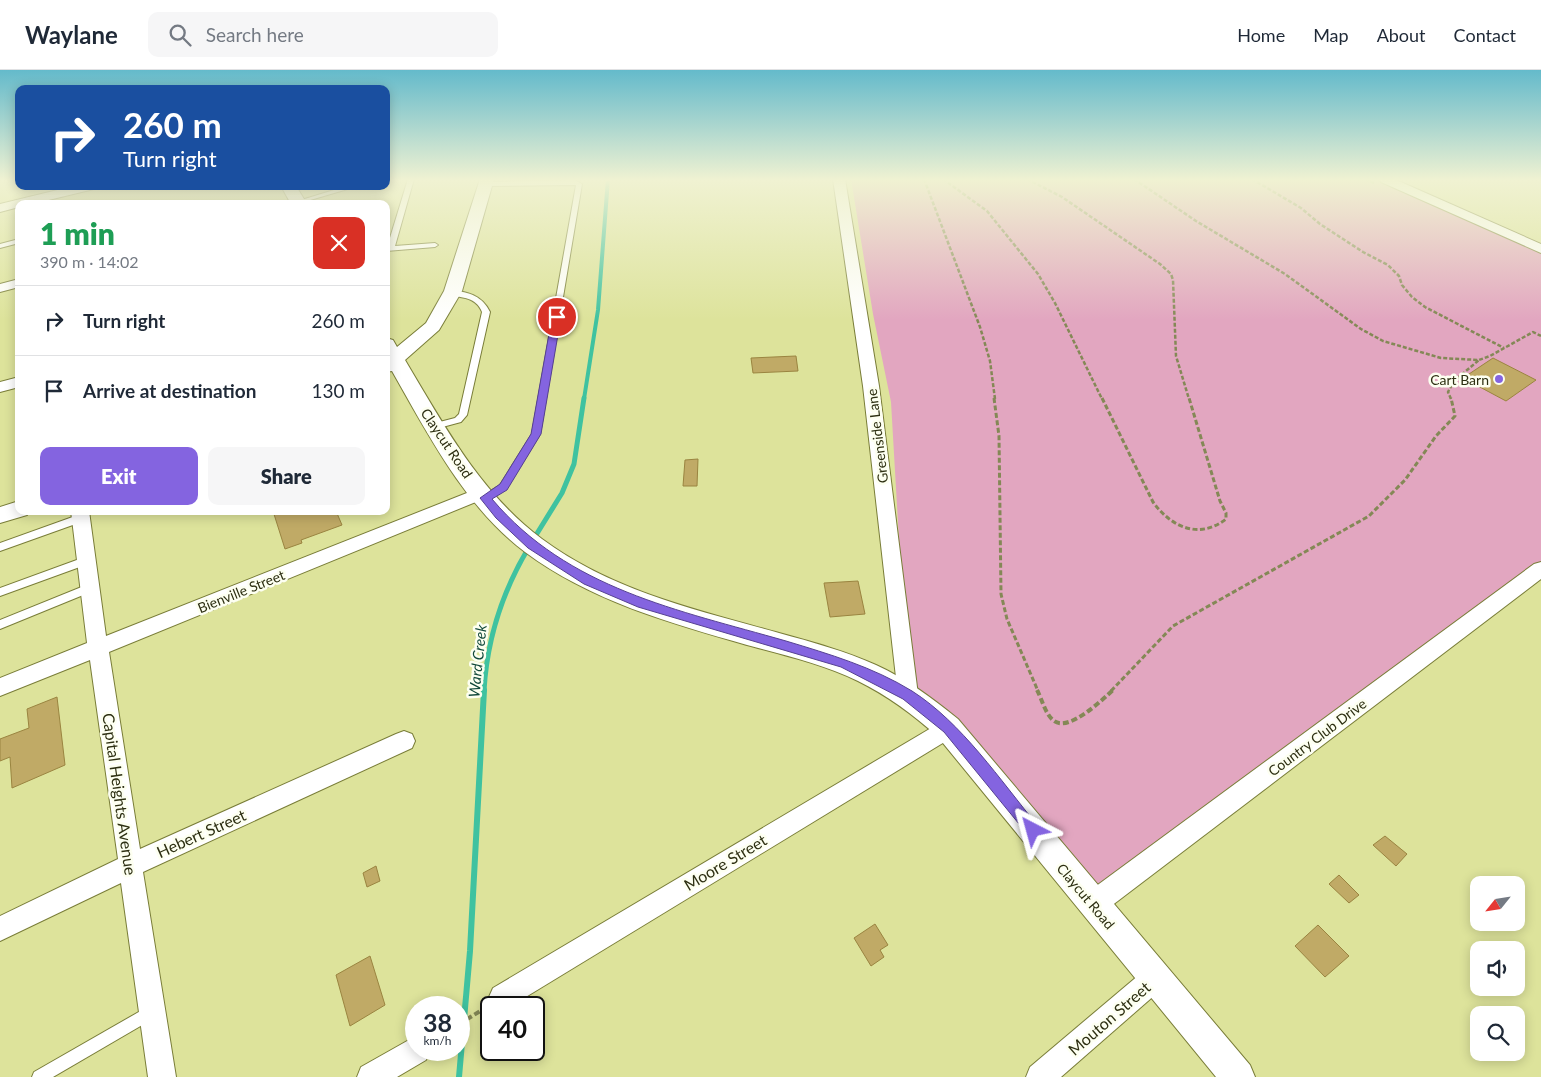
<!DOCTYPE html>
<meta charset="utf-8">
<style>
body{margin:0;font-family:Lato,sans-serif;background:#f6f6f7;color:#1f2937;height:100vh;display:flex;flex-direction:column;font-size:19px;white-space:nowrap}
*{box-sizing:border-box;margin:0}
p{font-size:16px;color:#747a83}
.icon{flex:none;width:28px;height:28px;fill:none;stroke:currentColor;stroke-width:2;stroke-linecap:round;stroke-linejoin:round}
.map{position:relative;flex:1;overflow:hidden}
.details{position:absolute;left:15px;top:130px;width:375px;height:315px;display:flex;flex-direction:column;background:#fff;border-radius:10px;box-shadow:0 2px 12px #0003}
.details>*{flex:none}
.hud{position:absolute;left:15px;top:15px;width:375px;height:105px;border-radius:10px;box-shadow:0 2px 12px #0003;background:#1a4fa0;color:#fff;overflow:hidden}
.needle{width:32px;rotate:240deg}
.fabs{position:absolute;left:1470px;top:806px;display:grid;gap:10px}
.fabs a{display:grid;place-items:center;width:55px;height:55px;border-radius:10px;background:#fff;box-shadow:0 2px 12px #0003;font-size:25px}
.speed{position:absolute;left:405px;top:926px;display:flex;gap:10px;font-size:25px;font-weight:700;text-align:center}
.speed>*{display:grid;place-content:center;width:65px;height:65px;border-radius:50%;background:#fff;box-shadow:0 2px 12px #0003;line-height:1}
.speed small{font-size:12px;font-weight:400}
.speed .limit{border:2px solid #111;border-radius:8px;background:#fff;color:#111}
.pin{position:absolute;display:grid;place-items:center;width:42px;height:42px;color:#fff;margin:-21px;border:2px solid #fff;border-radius:50%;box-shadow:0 1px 5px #0007}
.me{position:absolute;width:55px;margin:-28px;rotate:321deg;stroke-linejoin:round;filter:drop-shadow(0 0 4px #0008)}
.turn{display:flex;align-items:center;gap:18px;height:105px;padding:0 25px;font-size:22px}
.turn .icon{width:65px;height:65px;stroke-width:2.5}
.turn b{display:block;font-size:35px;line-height:42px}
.round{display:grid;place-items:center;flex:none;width:52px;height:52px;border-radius:10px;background:#f6f6f7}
.headline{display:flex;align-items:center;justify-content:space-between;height:85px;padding:0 25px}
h1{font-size:30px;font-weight:800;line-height:38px;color:#1e9e55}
.cta{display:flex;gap:10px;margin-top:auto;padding:10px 25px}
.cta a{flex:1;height:58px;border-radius:10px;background:#8464e0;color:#fff;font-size:20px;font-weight:800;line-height:58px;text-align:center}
.cta a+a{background:#f6f6f7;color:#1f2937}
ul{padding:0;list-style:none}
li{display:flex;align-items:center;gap:15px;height:70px;padding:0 25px;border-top:1px solid #e0e1e3}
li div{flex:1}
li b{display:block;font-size:19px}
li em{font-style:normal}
header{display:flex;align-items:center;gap:30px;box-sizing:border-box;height:70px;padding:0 25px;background:#fff;border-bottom:1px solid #e0e1e3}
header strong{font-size:24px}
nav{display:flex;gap:28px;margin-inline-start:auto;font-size:18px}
.search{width:350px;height:45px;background:#f6f6f7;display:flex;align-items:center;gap:12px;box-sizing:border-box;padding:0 18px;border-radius:10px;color:#747a83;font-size:19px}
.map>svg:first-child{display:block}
.green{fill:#e2a6c0}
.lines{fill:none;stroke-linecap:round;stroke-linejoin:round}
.stream-far2{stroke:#3fc2a0;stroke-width:4}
.stream-far1{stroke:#3fc2a0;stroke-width:5}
.stream{stroke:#3fc2a0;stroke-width:6}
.building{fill:#c0aa66;stroke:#9a8440}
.service-casing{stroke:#797d38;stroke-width:2}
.minor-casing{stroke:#797d38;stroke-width:2}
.tertiary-casing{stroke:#797d38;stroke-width:2}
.path-far2{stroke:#848856;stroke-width:2.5;stroke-dasharray:4 2;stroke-linecap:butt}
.path-far1{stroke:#848856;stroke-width:3;stroke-dasharray:5 2.5;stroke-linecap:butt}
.path{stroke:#848856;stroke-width:4;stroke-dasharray:6 3;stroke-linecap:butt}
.service{fill:#fff;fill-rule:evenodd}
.minor{fill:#fff;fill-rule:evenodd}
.tertiary{fill:#fff;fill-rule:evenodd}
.route{fill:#8464e0;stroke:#564192}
.poi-dot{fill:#8464e0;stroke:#fdfff1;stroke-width:2}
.labels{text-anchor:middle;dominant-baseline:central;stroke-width:5;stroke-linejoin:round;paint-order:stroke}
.poi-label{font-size:14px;fill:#2d2f12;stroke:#fdfff1;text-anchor:end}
.street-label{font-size:14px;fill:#2d2f12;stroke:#fdfff1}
.water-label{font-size:15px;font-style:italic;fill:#11483a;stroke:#fdfff1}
.near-street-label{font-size:16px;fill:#2d2f12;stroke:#fdfff1}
</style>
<header>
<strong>Waylane</strong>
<div class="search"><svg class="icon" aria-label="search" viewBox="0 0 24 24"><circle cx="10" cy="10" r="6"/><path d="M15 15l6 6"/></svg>Search here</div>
<nav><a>Home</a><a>Map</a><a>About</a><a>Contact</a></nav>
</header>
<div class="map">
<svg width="1541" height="1007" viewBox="0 0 1541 1007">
<rect width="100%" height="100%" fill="#dde39b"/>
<!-- green -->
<polygon class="green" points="851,109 1385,109 1541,180 1541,501 1093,834 908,625 891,332 873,244"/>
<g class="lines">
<!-- stream-far2 -->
<polyline class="stream-far2" points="584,329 598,240 608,109"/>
<!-- stream-far1 -->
<g class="stream-far1">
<polyline points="533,470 562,423 574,394 584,328"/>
<path d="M 484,621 C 487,568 502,522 529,477"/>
</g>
<!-- stream -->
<polyline class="stream" points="459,1007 470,881 484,620"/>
</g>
<!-- building -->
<g class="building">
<polygon points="796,286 798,301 753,303 751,288"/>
<polygon points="1493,288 1536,310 1506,331 1463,308"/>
<polygon points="698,389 697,416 683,416 685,390"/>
<polygon points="273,441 336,441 342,455 301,470 302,473 285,479"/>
<polygon points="858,511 865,544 830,547 824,513"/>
<polygon points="57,627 65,695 12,718 10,687 0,691 0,669 29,658 27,639"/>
<polygon points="1385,766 1407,784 1396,796 1373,775"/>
<polygon points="376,796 380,811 367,817 363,803"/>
<polygon points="1339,805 1359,825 1349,833 1329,814"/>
<polygon points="875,854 888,875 880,880 884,887 871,896 854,868"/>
<polygon points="1318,855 1349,886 1325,907 1295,876"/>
<polygon points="370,886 385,935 350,956 336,905"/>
</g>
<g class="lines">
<defs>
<g id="service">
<polygon points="408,109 414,109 395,176 435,173 438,175 435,177 386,181"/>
<polygon points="575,110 582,114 540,364 506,419 485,431 482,430 480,428 482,426 500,415 532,364 576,115 485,116 482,114 485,112"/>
<polygon points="347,116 358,116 300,133 295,132"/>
<polygon points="19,169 19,173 0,178 0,174"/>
<path d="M 449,221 C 466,220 483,226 490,242 L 467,345 L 461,352 L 435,359 L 432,358 L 431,356 L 432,354 L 455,348 L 459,344 L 482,242 C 476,227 463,228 449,225 Z"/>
<polygon points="81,444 84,445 86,448 84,451 0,481 0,473"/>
<polygon points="85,487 88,488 90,491 88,494 0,526 0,518"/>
<polygon points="89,514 93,515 94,518 93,521 0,559 0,550"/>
<polygon points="151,935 156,937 158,942 156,947 53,1007 32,1007 34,1002"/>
</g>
<g id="minor">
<polygon points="833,109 845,109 879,316 918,625 915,631 908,634 901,631 898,625 863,316"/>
<polygon points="1379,109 1394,109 1541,174 1541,183 1381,112"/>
<polygon points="74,116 96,116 94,119 32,134 19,134 19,137 0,142 0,134"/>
<polygon points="19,209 19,217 0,222 0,214"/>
<polygon points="19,307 19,317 0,322 0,312"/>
<polygon points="482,417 488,419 491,423 488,427 109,582 140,779 396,664 404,661 412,664 415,671 412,678 143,802 176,1007 148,1007 121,813 0,871 0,846 118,789 90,590 0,626 0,608 87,573 71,441 89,441 106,566"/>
<polygon points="1541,492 1541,509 1102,843 1093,846 1084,843 1081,834 1084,825 1534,494"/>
<polygon points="948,648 956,651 959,658 956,665 511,936 493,936 489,927 493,918"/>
<polygon points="1155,895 1164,899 1168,908 1164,917 1061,1007 1026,1007 1030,997 1146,899"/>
<polygon points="416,966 416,980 430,980 426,990 397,1007 357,1007 361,997"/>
</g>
<g id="tertiary">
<path d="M 480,109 L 494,109 L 462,221 L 439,260 L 405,290 C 443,354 481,424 542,469 C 612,521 697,540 779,563 C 812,572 845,581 876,595 C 907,609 932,628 958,649 L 1250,995 L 1255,1007 L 1216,1007 L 938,667 C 913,644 888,626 858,611 C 823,594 784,585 747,575 C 670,553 591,531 525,482 C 465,437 428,364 392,301 L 386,302 L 386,268 L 393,270 L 397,277 L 426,253 L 444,221 Z"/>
<polygon points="281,116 296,116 307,134 291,134"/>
<polygon points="19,431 19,441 29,441 27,445 0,453 0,437"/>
</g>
</defs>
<!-- service casing -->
<use href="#service" class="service-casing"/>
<!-- minor casing -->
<use href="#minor" class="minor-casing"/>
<!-- tertiary casing -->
<use href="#tertiary" class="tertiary-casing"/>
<!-- path-far2 -->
<g class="path-far2">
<polyline points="924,109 980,257 990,291 995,329"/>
<polyline points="943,109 987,141 1038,204 1055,233 1102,329"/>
<polyline points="1027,109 1062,127 1160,194 1171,204 1173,210 1176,286 1189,329"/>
<polyline points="1134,109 1196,151 1285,204 1361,259 1383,271 1441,288 1479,290 1490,286 1533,262 1541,266"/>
<polyline points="1252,109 1301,138 1320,154 1363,182 1388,195 1399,206 1402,215 1412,227 1425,237 1504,278"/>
<polyline points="1365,109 1374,113"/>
<polyline points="1451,329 1448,322 1454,311 1479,290"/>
</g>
<!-- path-far1 -->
<g class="path-far1">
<polyline points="994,328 999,366 1001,524 1007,549 1038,621"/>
<path d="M 1102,328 L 1153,432 C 1171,457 1199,470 1226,449 L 1226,443 L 1220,431 L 1189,328"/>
<polyline points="1111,621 1173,556 1369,446 1405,410 1436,366 1455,346 1451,328"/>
</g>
<!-- path -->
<g class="path">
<path d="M 1037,620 C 1042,629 1045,644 1054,651 C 1069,662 1102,630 1113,620"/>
<polyline points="459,954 487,937"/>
</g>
<!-- service -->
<use href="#service" class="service"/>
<!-- minor -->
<use href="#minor" class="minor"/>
<!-- tertiary -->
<use href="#tertiary" class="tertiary"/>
</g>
<!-- sky -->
<linearGradient id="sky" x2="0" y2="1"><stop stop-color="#64bacb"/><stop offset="0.44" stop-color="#f0f2d2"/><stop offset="1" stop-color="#f0f2d2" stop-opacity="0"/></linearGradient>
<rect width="1541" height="250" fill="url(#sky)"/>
<!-- route -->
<path class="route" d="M 557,245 L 561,247 L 541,364 L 507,420 L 492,429 C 568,519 678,540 786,571 C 829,584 873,597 912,621 C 962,653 1000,710 1038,756 L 1040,760 L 1038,765 L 1033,767 L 1028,765 L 944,662 L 903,629 L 841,597 L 638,537 L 584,514 L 528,478 L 496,448 L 480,428 L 500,414 L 531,364 L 552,247 Z"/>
<!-- markers -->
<circle class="poi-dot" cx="1499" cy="309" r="5"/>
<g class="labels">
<!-- poi labels -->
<g class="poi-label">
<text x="1489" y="309">Cart Barn</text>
</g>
<!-- street labels -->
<g class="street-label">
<text transform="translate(877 366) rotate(-97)">Greenside Lane</text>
<text transform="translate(447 373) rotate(56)">Claycut Road</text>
<text transform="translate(241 521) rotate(-22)">Bienville Street</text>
<text transform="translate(1317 667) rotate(-37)">Country Club Drive</text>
<text transform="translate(1086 826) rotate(50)">Claycut Road</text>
</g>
<!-- water labels -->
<g class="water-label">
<text transform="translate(477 591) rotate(-84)">Ward Creek</text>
</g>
<!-- near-street labels -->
<g class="near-street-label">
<text transform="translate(120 724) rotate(82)">Capital Heights Avenue</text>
<text transform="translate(201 763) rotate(-24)">Hebert Street</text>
<text transform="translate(725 792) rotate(-31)">Moore Street</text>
<text transform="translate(1109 948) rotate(-41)">Mouton Street</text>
</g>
</g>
</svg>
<div class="fabs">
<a><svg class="needle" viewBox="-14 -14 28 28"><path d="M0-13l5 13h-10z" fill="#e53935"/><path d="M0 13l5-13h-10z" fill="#747a83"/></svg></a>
<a><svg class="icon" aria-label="sound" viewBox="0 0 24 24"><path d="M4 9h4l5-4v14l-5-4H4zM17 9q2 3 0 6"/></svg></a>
<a><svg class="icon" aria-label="search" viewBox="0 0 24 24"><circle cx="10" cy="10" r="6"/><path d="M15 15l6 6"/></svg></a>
</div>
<div class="speed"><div>38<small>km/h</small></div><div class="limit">40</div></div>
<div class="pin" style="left:557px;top:247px;background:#d93025"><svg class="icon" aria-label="arrive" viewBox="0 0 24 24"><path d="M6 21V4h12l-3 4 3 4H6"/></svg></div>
<svg class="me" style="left:1033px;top:760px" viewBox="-20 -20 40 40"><path d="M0-17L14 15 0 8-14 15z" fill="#8464e0" stroke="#fff" stroke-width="4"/></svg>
<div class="hud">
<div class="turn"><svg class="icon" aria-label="right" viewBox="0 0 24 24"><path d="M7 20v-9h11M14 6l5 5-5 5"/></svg><div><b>260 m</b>Turn right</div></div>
</div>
<section class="details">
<div class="headline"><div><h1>1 min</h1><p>390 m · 14:02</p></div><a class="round" style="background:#d93025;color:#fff"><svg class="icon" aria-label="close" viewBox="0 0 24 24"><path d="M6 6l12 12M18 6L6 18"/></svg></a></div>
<ul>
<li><svg class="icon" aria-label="right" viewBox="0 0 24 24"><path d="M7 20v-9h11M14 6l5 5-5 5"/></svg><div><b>Turn right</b></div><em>260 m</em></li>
<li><svg class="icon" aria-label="arrive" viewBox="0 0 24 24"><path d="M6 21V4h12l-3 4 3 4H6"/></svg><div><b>Arrive at destination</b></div><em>130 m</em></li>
</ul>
<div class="cta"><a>Exit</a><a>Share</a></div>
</section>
</div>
